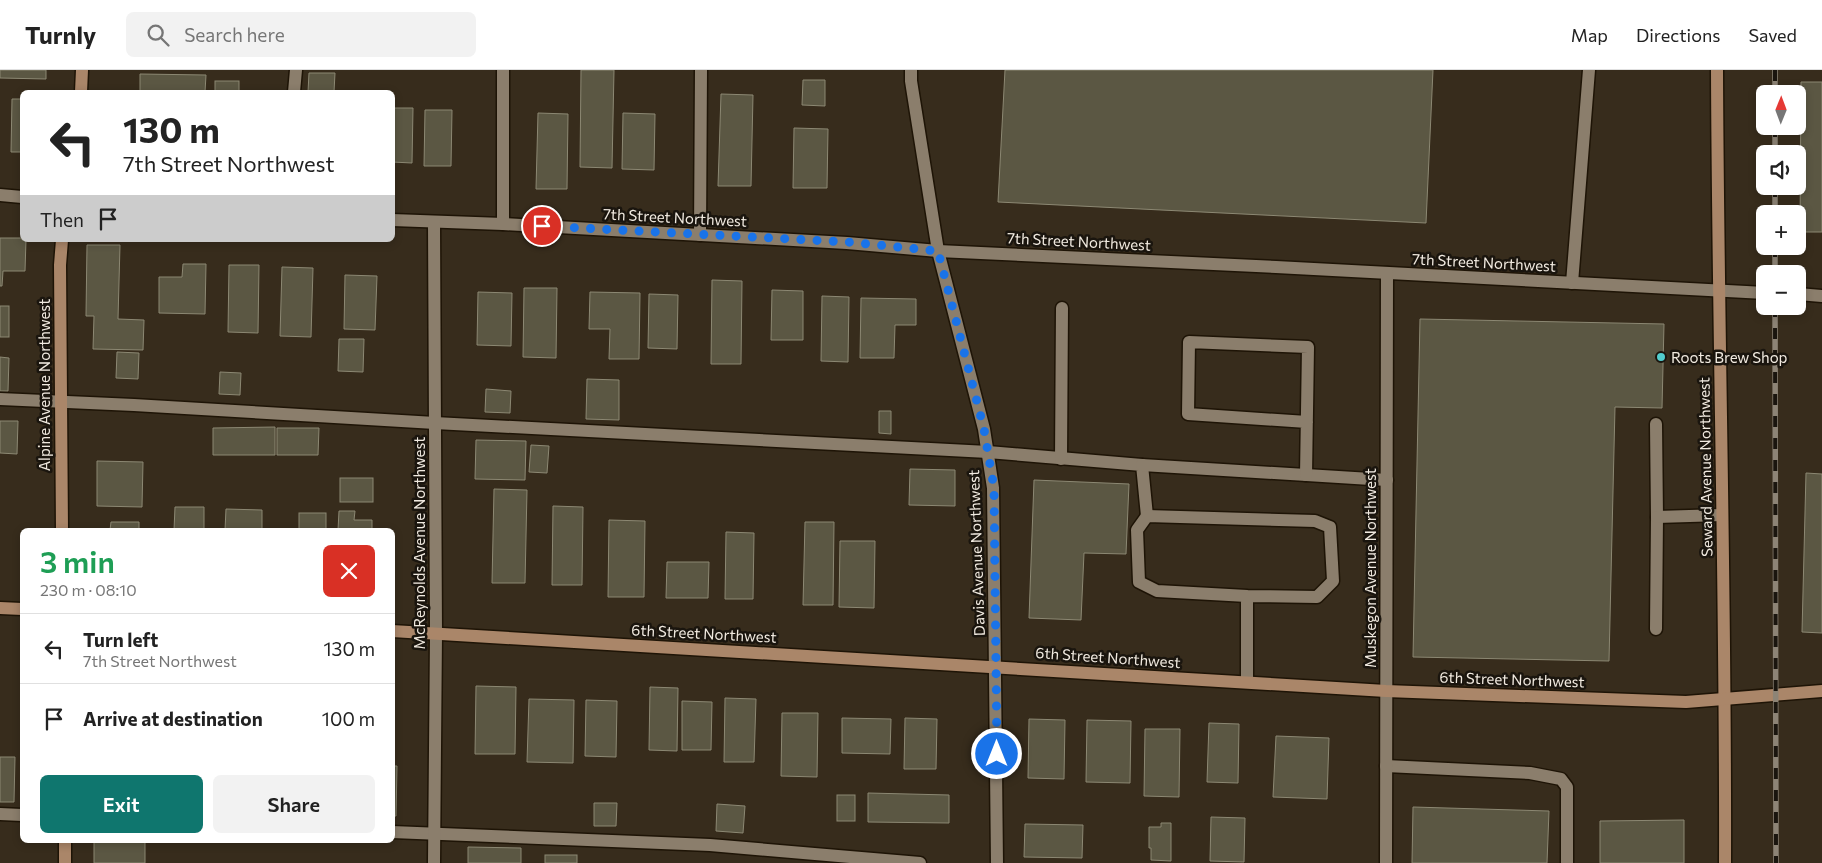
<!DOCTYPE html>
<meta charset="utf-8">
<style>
body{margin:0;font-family:Commissioner,sans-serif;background:#f2f2f2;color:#222;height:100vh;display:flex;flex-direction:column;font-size:19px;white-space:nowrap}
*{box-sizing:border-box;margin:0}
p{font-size:16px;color:#767676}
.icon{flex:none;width:28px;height:28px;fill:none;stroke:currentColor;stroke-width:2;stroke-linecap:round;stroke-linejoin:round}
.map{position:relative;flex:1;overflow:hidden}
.side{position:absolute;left:20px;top:458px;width:375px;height:315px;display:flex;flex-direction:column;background:#fff;border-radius:8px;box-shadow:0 2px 8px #0003}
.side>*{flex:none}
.top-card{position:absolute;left:20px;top:20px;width:375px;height:152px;border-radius:8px;box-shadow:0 2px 8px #0003;background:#fff;color:#222;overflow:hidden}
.needle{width:32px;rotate:1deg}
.tools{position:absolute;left:1756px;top:15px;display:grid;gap:10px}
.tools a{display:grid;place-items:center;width:50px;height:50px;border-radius:8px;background:#fff;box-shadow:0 2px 8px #0003;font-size:25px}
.pin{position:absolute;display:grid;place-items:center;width:42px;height:42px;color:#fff;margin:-21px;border:2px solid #fff;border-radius:50%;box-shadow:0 1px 5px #0007}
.me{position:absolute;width:55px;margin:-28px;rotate:0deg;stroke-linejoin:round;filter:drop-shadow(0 0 4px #0008)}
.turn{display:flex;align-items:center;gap:18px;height:105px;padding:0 20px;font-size:22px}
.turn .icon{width:65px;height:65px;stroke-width:2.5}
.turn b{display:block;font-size:35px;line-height:42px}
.then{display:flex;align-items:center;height:48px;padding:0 20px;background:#0003;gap:10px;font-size:19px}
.round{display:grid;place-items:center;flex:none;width:52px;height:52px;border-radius:8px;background:#f2f2f2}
.headline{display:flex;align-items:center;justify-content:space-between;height:85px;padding:0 20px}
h1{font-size:30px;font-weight:600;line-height:38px;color:#1e9e55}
.action{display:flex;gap:10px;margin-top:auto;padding:10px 20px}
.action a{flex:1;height:58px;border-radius:8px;background:#0f766e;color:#fff;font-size:20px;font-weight:600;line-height:58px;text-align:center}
.action a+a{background:#f2f2f2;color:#222}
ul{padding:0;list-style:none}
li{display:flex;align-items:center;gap:15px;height:70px;padding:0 20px;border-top:1px solid #e0e0e0}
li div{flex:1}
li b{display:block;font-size:19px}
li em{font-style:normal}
header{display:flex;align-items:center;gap:30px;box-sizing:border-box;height:70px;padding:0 25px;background:#fff;border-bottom:1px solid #e0e0e0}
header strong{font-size:24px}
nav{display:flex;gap:28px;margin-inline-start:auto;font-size:18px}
.search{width:350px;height:45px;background:#f2f2f2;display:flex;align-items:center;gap:12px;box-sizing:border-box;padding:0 18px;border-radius:8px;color:#767676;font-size:19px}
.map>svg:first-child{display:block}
.building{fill:#5b5743;stroke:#8c8873}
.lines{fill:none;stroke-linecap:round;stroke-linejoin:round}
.lane-casing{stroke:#1e1406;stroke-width:15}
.street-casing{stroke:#1e1406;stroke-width:15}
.secondary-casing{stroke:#1e1406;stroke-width:15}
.lane{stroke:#8b7e6c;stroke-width:12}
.street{stroke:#8b7e6c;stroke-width:12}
.secondary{stroke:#aa8669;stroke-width:12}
.rail-casing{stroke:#8d8476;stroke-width:5.5}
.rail{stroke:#1a150e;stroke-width:4;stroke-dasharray:11;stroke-linecap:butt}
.route{stroke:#1a73e8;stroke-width:9;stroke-dasharray:0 16.2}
.poi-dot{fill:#52cdcd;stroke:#1a150e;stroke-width:2}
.labels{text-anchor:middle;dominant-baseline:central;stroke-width:5;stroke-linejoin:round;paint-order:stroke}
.street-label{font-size:15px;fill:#f1eae0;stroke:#1a150e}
.poi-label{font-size:15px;fill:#f1eae0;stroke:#1a150e;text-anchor:start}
</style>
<header>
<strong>Turnly</strong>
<div class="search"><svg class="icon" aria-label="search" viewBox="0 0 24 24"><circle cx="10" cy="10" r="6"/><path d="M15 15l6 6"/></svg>Search here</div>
<nav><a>Map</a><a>Directions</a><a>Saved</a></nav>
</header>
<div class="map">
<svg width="1822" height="793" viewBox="0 0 1822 793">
<rect width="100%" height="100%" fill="#372c1c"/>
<!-- building -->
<g class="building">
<polygon points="0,0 46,0 46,9 0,8"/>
<polygon points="581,0 614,0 612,98 580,97"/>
<polygon points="1005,0 1433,0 1426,153 998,132"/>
<polygon points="309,3 335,3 334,22 308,22"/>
<polygon points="140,4 206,5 205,22 140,22"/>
<polygon points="803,10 825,10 825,36 802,35"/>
<rect x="215" y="11" width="24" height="11"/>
<polygon points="1801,12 1822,12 1822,162 1800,162"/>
<polygon points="721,24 753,25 751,116 718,116"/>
<polygon points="12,29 22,29 22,82 11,82"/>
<polygon points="392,38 413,38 412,93 392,92"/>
<polygon points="425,40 452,40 451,96 424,96"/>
<polygon points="538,43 568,44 567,119 536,119"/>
<polygon points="623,43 655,44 654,100 622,99"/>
<polygon points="794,58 828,59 827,118 793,118"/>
<polygon points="0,168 22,168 22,170 26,170 25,201 3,201 2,216 0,216"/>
<polygon points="87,175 120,175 118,249 144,250 143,280 93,279 94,246 86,246"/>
<polygon points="183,194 206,194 205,244 159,243 159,207 182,207"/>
<polygon points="229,195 259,195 258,263 228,262"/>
<polygon points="282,197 313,198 311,267 280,266"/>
<polygon points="345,205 377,206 375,260 344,259"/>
<polygon points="712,210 742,211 741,294 711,294"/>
<polygon points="524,218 557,218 556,288 523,287"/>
<polygon points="772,220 803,221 803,270 771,270"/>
<polygon points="478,222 512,223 511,276 477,275"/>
<polygon points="590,222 640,223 639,289 609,289 610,259 589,259"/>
<polygon points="649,224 678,225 677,279 648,278"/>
<polygon points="822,226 849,227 848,292 821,291"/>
<polygon points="861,228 916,229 916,255 895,255 894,288 860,288"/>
<rect x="0" y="236" width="9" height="31"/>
<polygon points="1420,249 1664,254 1662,338 1615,337 1609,591 1413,587"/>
<polygon points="339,269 364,269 363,302 338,301"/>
<polygon points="117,282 139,283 138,309 116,308"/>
<polygon points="0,287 9,288 8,321 0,321"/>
<polygon points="220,302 241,303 240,325 219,324"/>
<polygon points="587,309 619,310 619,350 586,349"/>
<polygon points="486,319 511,321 510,343 485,342"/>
<polygon points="879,341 891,341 891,364 879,363"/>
<polygon points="0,351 18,351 17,384 0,383"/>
<polygon points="275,357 275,385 213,385 213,358"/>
<polygon points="277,358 319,358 318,385 277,385"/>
<polygon points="476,370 526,371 525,410 475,409"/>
<polygon points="531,375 549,376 547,403 529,402"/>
<polygon points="97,391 143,392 142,437 97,436"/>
<polygon points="910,399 955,400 955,436 909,435"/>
<polygon points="1806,403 1822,404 1822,563 1802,562"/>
<rect x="340" y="408" width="33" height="24"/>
<polygon points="1034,410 1129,414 1126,484 1084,483 1081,550 1029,548"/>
<polygon points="494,419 527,420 525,513 492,513"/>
<polygon points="553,436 583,437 582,515 552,515"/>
<polygon points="175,437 204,437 204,460 174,460"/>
<polygon points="226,439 262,440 262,460 225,460"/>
<polygon points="339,441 355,441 354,450 372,450 372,460 338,460"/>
<rect x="299" y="443" width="27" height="17"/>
<polygon points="609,450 645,451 644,527 608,527"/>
<polygon points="111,452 139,452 139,460 110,460"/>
<polygon points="805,452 834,452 833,535 803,535"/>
<polygon points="726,462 754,463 753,529 725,529"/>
<polygon points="840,471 875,471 874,538 839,537"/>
<polygon points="667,492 709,492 708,528 666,528"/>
<polygon points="476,616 516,617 515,684 475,684"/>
<polygon points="650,617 678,618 677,681 649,680"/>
<polygon points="725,628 756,629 754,692 724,692"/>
<polygon points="529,629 574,630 573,693 527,692"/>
<polygon points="586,630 617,631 616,687 585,686"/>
<polygon points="682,631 712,632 711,680 682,680"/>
<polygon points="782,643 818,643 817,707 781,706"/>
<polygon points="842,648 891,649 890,684 842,683"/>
<polygon points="905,648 937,649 936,699 904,699"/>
<polygon points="1029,649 1065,650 1064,709 1028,708"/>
<polygon points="1087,650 1131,651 1130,713 1086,712"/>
<polygon points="1209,653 1239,654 1238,713 1207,712"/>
<polygon points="1145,659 1180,659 1179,727 1144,726"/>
<polygon points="1276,666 1329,668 1327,729 1273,727"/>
<polygon points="0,687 15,687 14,732 0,732"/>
<polygon points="392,696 397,696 396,746 392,746"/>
<polygon points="868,723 949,725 949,753 868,752"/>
<rect x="837" y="725" width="18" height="26"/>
<polygon points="594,733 617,733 616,756 594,756"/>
<polygon points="717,734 745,736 743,763 716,761"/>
<polygon points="1413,737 1549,741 1547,793 1412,793"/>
<polygon points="1211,747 1245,748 1244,792 1210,791"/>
<polygon points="1684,750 1684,793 1600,793 1600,751"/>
<polygon points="1161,753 1171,753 1171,791 1151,790 1151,778 1149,778 1149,757 1161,757"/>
<polygon points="1025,754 1083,755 1082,788 1024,787"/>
<rect x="94" y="770" width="51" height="23"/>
<polygon points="468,777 521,778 521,793 468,793"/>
<rect x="545" y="785" width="32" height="8"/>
</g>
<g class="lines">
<defs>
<g id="lane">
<polyline points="294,22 296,0"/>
<polyline points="700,165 701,0"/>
<polyline points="1572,213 1589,0"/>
<polyline points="0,329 134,335 435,353 988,382 1142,395 1147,446"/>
<polyline points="1656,354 1657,447 1656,559"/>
<polyline points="1061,389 1062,238"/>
<polyline points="1142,395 1387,410"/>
<polyline points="1306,405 1308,277 1189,272 1188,344 1307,352"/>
<polyline points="1657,447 1722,445"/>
<polyline points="1247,526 1157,521 1139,512 1137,460 1147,446 1315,451 1330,457 1333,511 1317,527 1247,526 1247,612"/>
<polyline points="1386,696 1530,703 1561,709 1567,717 1567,793"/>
<polyline points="0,744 22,745"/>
<polyline points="392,762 710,775 920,793"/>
</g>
<g id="street">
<polyline points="503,0 503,154"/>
<polyline points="911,0 911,11 938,181 984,359 993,418 997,793"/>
<polyline points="0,125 22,127"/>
<polyline points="392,150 503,154 847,173 938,181 1276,197 1765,223"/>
<polyline points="434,153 436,564 434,793"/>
<polyline points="1798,224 1822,226"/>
<polyline points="1386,793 1387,203"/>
</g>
<g id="secondary">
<path d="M 1717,0 C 1718,264 1726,529 1725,793"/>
<polyline points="81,22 82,0"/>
<polyline points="62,460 60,195 62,170"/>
<polyline points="0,538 22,539"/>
<polyline points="392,561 1386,621 1686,632 1822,621"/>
<polyline points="65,770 65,793"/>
</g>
</defs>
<!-- lane casing -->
<use href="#lane" class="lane-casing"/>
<!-- street casing -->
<use href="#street" class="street-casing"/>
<!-- secondary casing -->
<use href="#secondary" class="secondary-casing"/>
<!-- lane -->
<use href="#lane" class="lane"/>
<!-- street -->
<use href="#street" class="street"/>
<!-- secondary -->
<use href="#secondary" class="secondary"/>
<defs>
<g id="rail">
<polyline points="1775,0 1775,24"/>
<polyline points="1775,56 1775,84"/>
<polyline points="1775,116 1775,144"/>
<polyline points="1775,176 1775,204"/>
<polyline points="1775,236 1776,793"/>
</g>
</defs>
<!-- rail casing -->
<use href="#rail" class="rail-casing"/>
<!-- rail -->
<use href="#rail" class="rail"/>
</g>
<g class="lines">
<!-- route -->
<polyline class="route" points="542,156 848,172 938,181 984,359 994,418 997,684"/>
</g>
<!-- markers -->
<circle class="poi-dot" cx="1661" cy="287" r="5"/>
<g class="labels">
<!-- street labels -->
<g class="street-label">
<text transform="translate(675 147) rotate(3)">7th Street Northwest</text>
<text transform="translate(1079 171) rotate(3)">7th Street Northwest</text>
<text transform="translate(1484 192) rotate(3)">7th Street Northwest</text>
<text transform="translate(44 315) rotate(-90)">Alpine Avenue Northwest</text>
<text transform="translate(1705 397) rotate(-91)">Seward Avenue Northwest</text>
<text transform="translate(419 473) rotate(-90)">McReynolds Avenue Northwest</text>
<text transform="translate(976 483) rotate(-92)">Davis Avenue Northwest</text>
<text transform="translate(1370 498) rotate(-90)">Muskegon Avenue Northwest</text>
<text transform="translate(704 563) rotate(3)">6th Street Northwest</text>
<text transform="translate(1108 587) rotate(4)">6th Street Northwest</text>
<text transform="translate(1512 609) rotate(2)">6th Street Northwest</text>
</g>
<!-- poi labels -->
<g class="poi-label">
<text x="1671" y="287">Roots Brew Shop</text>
</g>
</g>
</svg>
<div class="tools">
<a><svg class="needle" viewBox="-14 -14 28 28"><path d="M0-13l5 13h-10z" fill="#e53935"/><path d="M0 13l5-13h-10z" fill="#767676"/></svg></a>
<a><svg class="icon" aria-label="sound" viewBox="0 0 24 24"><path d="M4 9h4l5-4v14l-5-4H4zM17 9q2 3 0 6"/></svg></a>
<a>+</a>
<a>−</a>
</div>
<div class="pin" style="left:542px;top:156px;background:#d93025"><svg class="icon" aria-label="arrive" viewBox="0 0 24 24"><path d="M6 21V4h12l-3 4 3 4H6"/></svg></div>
<svg class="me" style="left:997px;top:684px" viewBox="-20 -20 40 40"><circle r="17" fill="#1a73e8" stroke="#fff" stroke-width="3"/><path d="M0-11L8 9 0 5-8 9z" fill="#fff"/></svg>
<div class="top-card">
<div class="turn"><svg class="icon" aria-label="left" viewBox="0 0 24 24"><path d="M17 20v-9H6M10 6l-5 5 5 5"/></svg><div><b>130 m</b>7th Street Northwest</div></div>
<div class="then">Then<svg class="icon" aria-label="arrive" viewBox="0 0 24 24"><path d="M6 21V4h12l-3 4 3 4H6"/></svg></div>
</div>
<section class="side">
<div class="headline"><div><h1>3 min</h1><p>230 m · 08:10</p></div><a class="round" style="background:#d93025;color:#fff"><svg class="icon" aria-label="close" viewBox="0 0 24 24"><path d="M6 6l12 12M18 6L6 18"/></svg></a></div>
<ul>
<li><svg class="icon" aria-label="left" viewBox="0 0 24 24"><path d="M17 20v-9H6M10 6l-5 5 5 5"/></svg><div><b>Turn left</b><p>7th Street Northwest</p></div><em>130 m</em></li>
<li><svg class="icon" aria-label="arrive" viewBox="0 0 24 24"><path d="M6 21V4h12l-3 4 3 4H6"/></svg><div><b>Arrive at destination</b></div><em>100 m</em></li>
</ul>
<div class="action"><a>Exit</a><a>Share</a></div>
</section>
</div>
